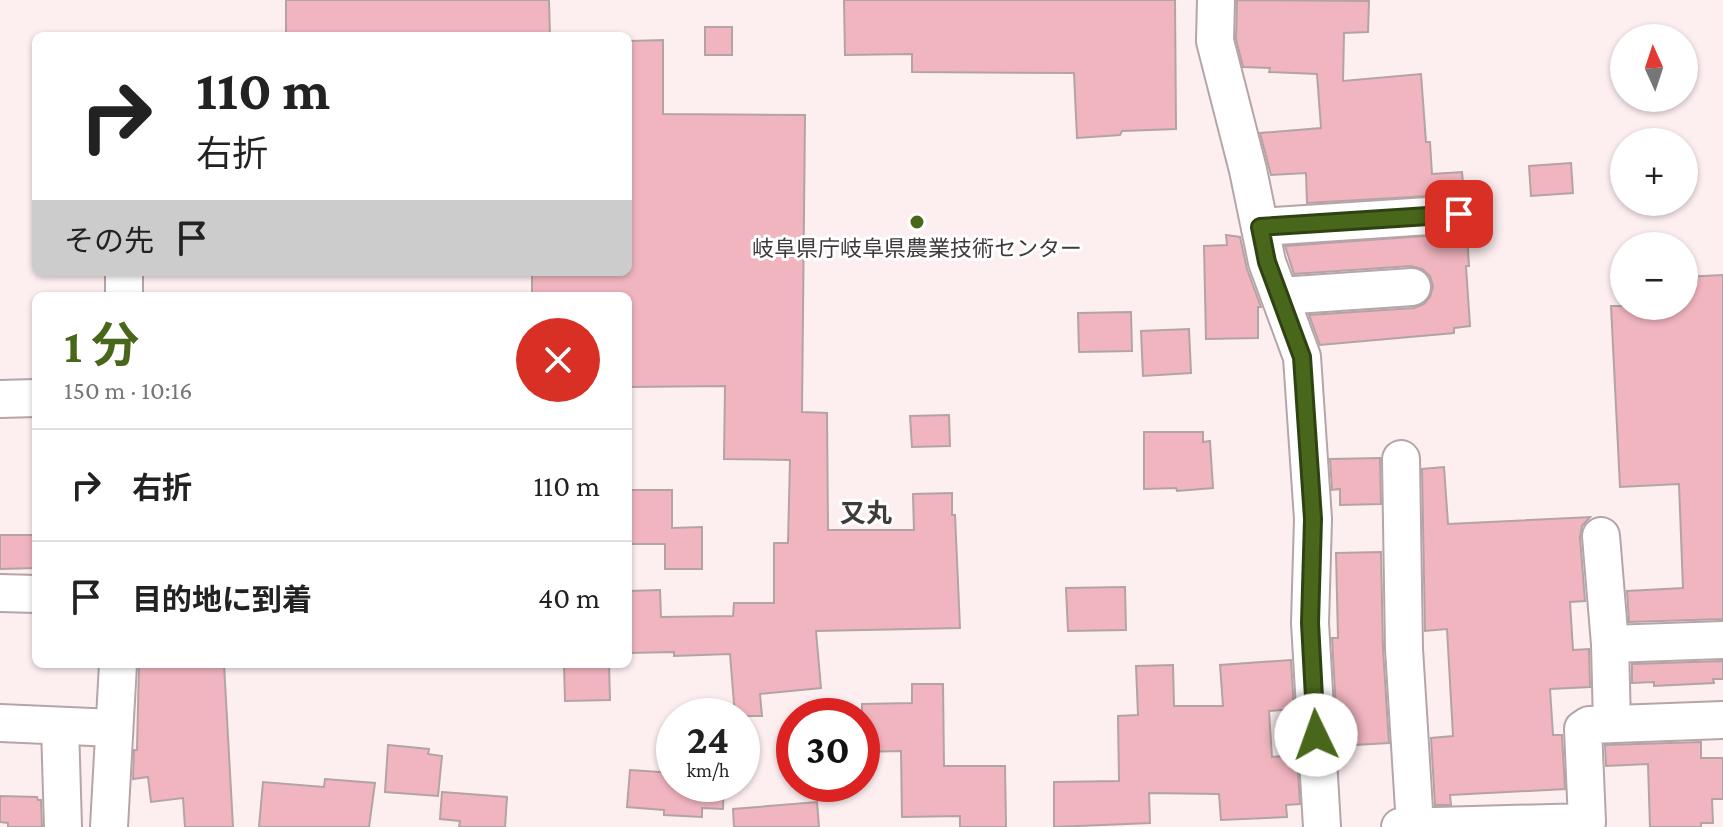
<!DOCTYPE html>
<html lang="ja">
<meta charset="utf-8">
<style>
body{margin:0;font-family:"Crimson Pro","Noto Sans JP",serif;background:#f6f6f6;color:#222;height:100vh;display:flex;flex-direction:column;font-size:30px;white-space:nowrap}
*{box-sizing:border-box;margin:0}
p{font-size:26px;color:#767676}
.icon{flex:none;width:44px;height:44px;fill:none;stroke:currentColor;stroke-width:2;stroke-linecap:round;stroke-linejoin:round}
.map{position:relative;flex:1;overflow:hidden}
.details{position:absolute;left:32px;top:292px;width:600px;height:376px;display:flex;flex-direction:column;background:#fff;border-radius:12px;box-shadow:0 2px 6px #0004}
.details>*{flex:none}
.hud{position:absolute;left:32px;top:32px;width:600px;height:244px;border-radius:12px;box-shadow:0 2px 6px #0004;background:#fff;color:#222;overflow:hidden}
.needle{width:52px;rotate:357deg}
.tools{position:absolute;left:1610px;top:24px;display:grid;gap:16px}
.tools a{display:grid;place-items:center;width:88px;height:88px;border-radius:50%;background:#fff;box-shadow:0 2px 6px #0004;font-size:40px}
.speed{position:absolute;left:656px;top:698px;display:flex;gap:16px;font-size:40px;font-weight:700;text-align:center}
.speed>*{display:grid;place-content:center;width:104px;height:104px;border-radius:50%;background:#fff;box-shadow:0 2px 6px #0004;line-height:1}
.speed small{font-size:20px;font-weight:400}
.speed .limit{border:12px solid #d22;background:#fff;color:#111}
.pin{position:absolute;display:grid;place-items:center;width:68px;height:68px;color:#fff;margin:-34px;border-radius:16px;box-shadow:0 4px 12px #0006}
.me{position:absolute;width:88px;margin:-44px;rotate:357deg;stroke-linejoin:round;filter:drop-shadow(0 0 6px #0008)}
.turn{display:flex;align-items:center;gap:28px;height:168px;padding:0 32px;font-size:36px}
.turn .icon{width:104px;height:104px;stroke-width:2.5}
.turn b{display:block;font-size:56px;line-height:68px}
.then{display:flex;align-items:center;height:76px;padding:0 32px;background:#0003;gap:16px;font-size:30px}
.round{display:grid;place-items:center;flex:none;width:84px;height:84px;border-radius:42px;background:#f6f6f6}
.headline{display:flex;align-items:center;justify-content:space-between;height:136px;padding:0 32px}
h1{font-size:48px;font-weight:700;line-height:60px;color:#49671b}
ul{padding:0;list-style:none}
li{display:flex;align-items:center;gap:24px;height:112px;padding:0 32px;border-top:2px solid #e0e0e0}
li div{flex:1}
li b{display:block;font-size:30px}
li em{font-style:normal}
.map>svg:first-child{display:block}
.building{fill:#f1b5bf;stroke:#b4a3a5;stroke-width:2}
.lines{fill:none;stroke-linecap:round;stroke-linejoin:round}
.minor-casing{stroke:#b6a5a8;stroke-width:40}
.minor{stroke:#fff;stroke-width:36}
.route-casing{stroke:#2f4312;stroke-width:20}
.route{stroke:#49671b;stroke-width:14}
.poi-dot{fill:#49671b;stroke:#fff;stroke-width:3}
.labels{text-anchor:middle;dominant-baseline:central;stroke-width:6;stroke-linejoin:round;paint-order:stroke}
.poi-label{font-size:22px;fill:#413a3b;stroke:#fff}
.quarter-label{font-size:26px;font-weight:bold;fill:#413a3b;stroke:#fff}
</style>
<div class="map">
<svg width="1723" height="827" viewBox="0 0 1723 827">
<rect width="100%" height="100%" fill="#fdeef0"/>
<g class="building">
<polygon points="286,0 549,0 550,36 286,36"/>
<polygon points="844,0 1175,0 1176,129 1122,131 1120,135 1077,138 1074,73 912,72 912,54 845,55"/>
<polygon points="1237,0 1369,1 1368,32 1344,33 1343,81 1421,74 1426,142 1430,142 1432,174 1462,172 1464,194 1307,203 1306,173 1271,175 1260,133 1321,128 1317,74 1269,72 1270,68 1243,67 1236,39"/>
<rect x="705" y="27" width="27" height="28"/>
<polygon points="663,40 663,114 805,115 802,412 827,413 828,530 914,530 913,494 952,493 952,515 955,515 960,628 816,631 821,688 760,694 762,716 735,716 730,654 674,656 674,652 628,653 628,591 660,590 661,617 733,616 734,603 774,603 774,543 788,543 790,460 724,459 725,386 628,387 628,296 532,296 532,272 628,272 630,41"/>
<polygon points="1571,163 1573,193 1531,196 1529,166"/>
<polygon points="1467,233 1469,266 1466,266 1470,326 1454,328 1454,333 1320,345 1309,315 1414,308 1424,304 1430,297 1433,286 1430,276 1422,269 1411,266 1294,274 1285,246"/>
<polygon points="1226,235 1240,237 1247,269 1261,307 1258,307 1258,338 1206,339 1204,246 1227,245"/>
<polygon points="1723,275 1723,619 1629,622 1627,591 1683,588 1679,484 1620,487 1611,306 1684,306 1684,277"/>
<polygon points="1131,312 1132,351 1079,352 1078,313"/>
<polygon points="1189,329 1191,373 1143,376 1141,331"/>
<polygon points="949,415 950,446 912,447 910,416"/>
<polygon points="1144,432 1203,432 1203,442 1210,441 1213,488 1177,491 1176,488 1144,489"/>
<polygon points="1380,458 1381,504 1340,505 1340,489 1332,490 1330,459"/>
<polygon points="1444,467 1448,524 1590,517 1582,526 1580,537 1585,601 1570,602 1573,650 1589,649 1590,687 1550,689 1553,735 1562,735 1565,789 1450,795 1451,805 1435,805 1431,738 1453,736 1447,629 1425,631 1422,469"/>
<polygon points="628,490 672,490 672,528 702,527 702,569 665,569 665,544 628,544"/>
<polygon points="0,535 36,535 36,568 0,569"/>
<polygon points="1381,552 1383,649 1389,743 1338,746 1332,638 1338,638 1336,553"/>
<polygon points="1125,587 1126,630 1068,631 1066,588"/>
<polygon points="1291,660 1294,709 1269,711 1272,757 1297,755 1300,804 1286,805 1287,817 1221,820 1219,794 1149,793 1150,823 1054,827 1054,782 1119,781 1118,716 1138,715 1136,666 1173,665 1174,706 1223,706 1220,665"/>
<polygon points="1723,661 1723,679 1713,679 1714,683 1654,686 1654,682 1632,683 1632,664"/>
<polygon points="139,664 224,664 233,827 185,827 183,798 151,802 148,777 133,779 134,750 137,750"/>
<polygon points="564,664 609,664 610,700 565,701"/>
<polygon points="912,684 943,684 944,766 1005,766 1006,827 960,827 960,816 902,817 901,751 862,752 862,704 912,703"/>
<polygon points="1701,742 1701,758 1723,758 1723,799 1712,799 1713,823 1701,823 1701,827 1650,827 1648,764 1606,766 1605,745"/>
<polygon points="388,745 429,749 428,754 442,756 438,796 385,792"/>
<polygon points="630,770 674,773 674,784 724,784 723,809 702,808 702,817 664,815 664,810 627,807"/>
<polygon points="325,779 375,783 369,827 259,827 263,782 324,787"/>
<polygon points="442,792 507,797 505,827 459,827 460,821 440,819"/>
<polygon points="0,796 37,797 38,800 41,800 42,827 8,827 8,823 0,822"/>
<polygon points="817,802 819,827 734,827 733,809"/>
</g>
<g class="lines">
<g class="minor-casing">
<g id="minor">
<polyline points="1216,0 1215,41 1248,170 1267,262 1302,357 1313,519 1310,623 1322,827"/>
<polyline points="1260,227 1459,214"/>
<polyline points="124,272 124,296"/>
<polyline points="1280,296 1412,287"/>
<polyline points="0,399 36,398"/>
<polyline points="1401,459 1404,649 1415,825"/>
<polyline points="1601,536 1610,644 1612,724"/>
<polyline points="0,593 36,594"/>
<polyline points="1610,644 1723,640"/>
<polyline points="0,723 114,728"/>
<polyline points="60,726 63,827"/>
<polyline points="109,827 118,664"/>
<polyline points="1400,827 1587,822 1583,729 1589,725 1723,720"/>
</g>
</g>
<use href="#minor" class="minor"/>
</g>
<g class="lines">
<g class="route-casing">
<polyline id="route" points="1316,735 1310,623 1313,519 1302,357 1267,262 1260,227 1459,214"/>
</g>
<use href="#route" class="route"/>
</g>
<circle class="poi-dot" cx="917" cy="222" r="8"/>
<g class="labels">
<g class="poi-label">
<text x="917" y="248">岐阜県庁岐阜県農業技術センター</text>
</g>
<g class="quarter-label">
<text x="866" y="513">又丸</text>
</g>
</g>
</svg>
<div class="tools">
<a><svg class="needle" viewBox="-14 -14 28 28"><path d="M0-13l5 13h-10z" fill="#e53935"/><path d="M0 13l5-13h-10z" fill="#767676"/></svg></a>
<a>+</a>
<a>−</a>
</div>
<div class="speed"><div>24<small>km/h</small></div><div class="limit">30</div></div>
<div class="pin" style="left:1459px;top:214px;background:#d93025"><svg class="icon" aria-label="arrive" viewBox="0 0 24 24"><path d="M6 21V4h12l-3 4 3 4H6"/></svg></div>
<svg class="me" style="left:1316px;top:735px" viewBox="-20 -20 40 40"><circle r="19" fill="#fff"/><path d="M0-13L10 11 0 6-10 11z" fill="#49671b"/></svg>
<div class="hud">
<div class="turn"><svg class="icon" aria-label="right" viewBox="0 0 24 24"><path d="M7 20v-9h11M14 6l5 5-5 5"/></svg><div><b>110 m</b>右折</div></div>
<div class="then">その先<svg class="icon" aria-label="arrive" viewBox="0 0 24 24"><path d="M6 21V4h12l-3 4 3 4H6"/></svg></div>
</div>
<section class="details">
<div class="headline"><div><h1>1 分</h1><p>150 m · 10:16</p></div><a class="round" style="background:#d93025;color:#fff"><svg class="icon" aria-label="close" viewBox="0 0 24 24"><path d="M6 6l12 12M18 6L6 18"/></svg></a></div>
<ul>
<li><svg class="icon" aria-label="right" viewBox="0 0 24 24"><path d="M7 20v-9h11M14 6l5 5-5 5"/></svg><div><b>右折</b></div><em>110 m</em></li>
<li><svg class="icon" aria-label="arrive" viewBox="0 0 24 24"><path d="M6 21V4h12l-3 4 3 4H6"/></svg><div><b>目的地に到着</b></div><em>40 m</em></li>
</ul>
</section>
</div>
